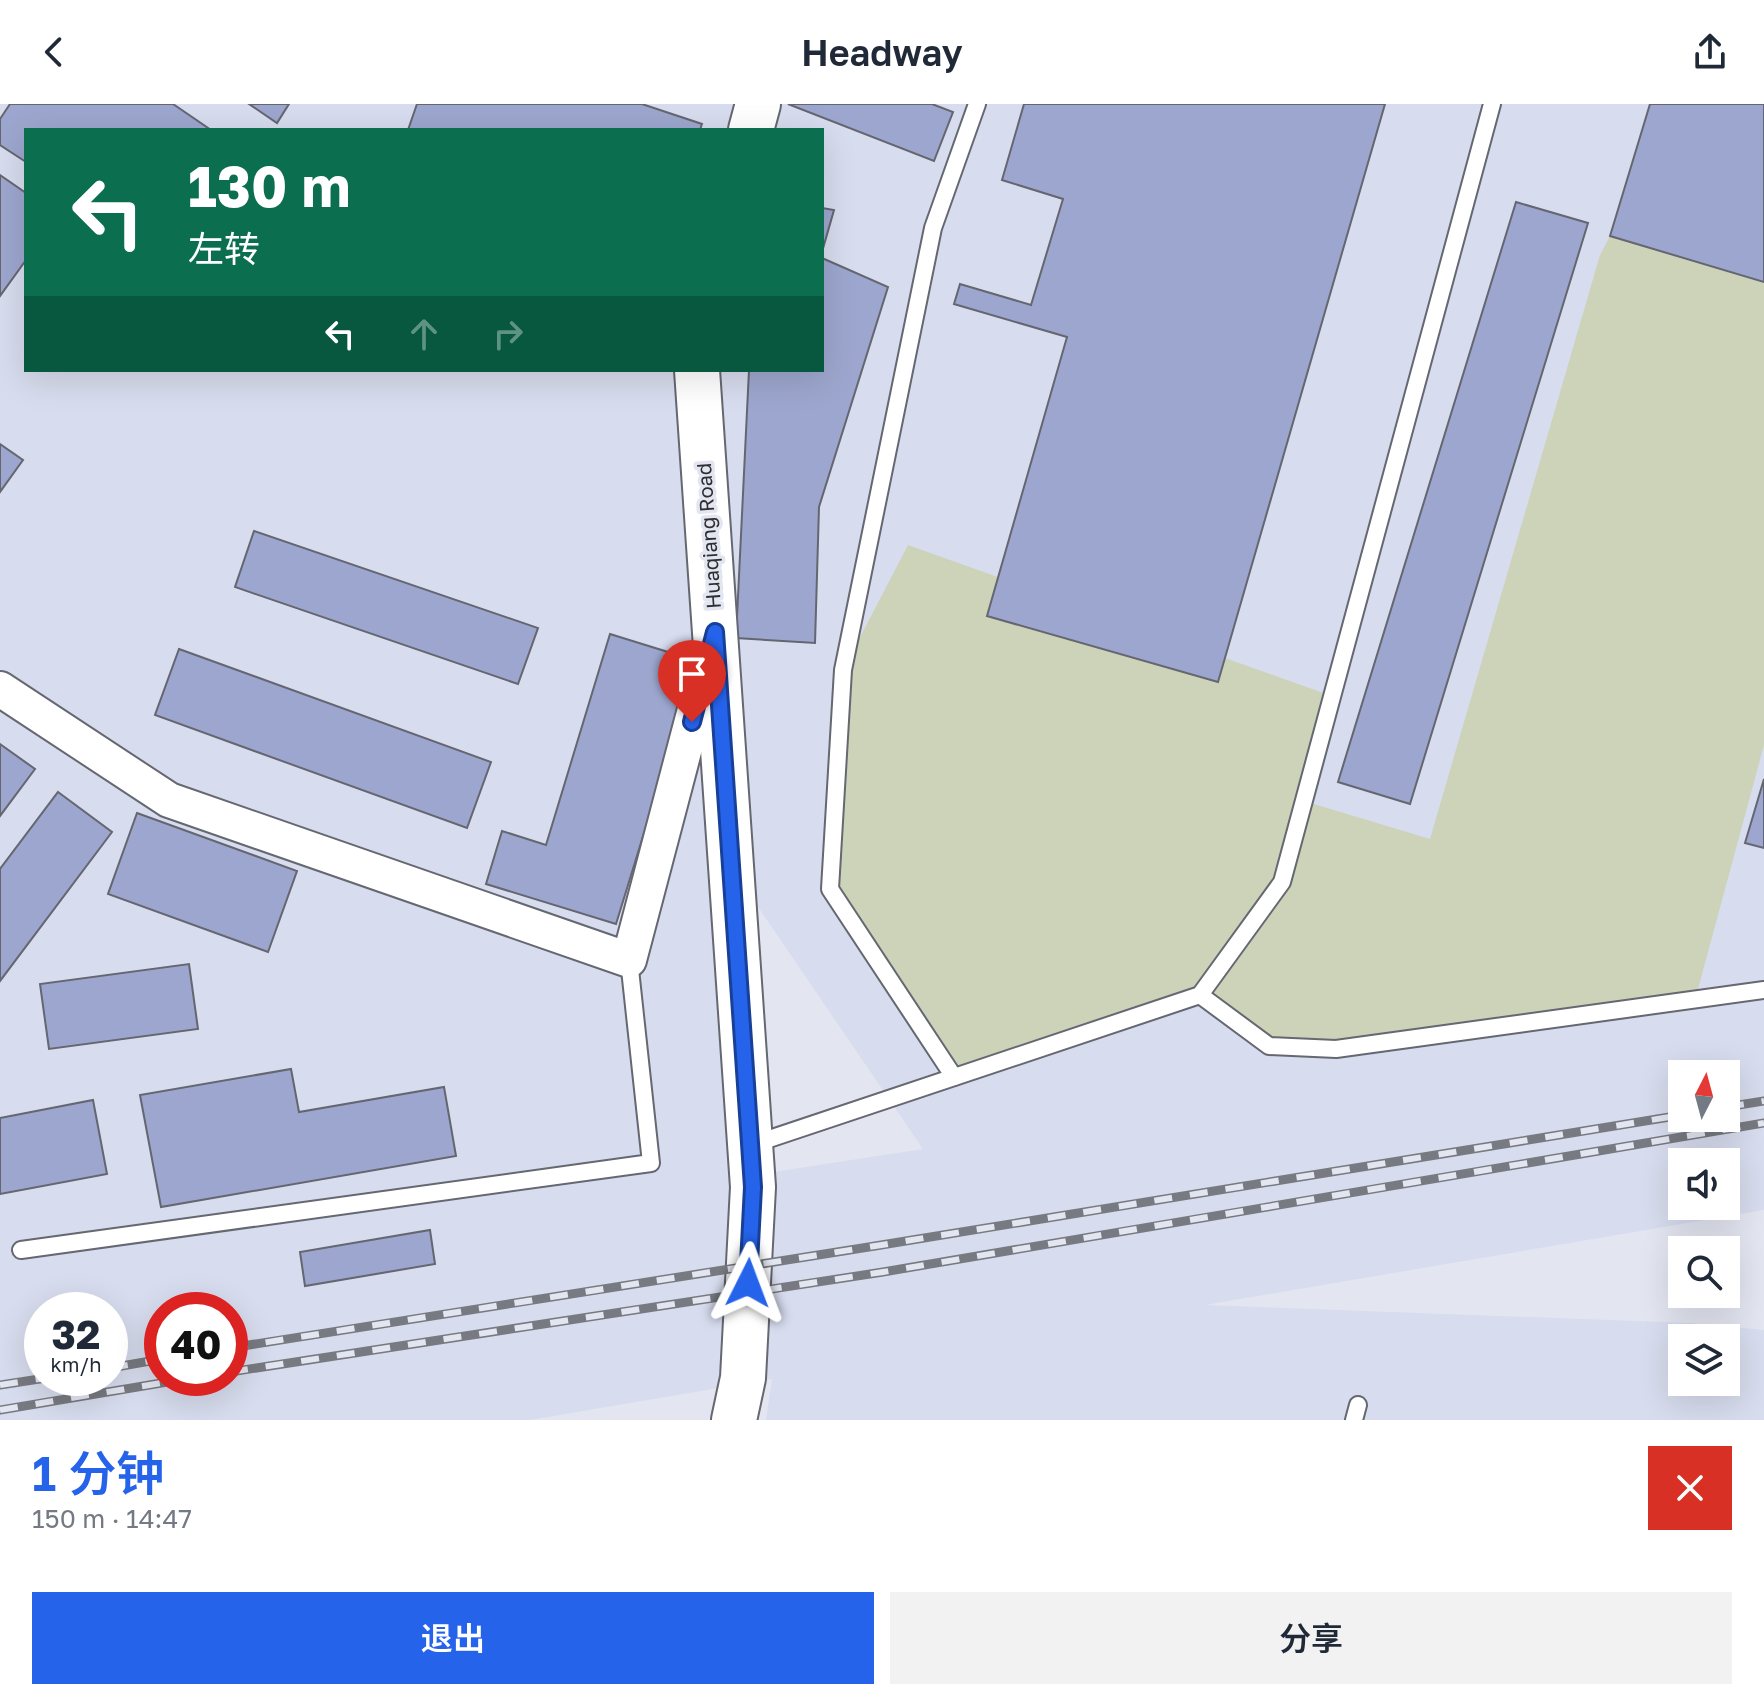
<!DOCTYPE html>
<html lang="zh">
<meta charset="utf-8">
<style>
body{margin:0;font-family:"Golos Text","Noto Sans SC",sans-serif;background:#f2f2f3;color:#1f2937;height:100vh;display:flex;flex-direction:column;font-size:30px;white-space:nowrap}
*{box-sizing:border-box;margin:0}
p{font-size:26px;color:#747a83}
.icon{flex:none;width:44px;height:44px;fill:none;stroke:currentColor;stroke-width:2;stroke-linecap:round;stroke-linejoin:round}
.map{position:relative;height:1316px;overflow:hidden}
.sheet{display:flex;flex-direction:column;background:#fff;flex:1}
.sheet>*{flex:none}
.guide{position:absolute;left:24px;top:24px;width:800px;height:244px;border-radius:0px;box-shadow:0 8px 32px #0002;background:#0b6e4f;color:#fff;overflow:hidden}
.needle{width:52px;rotate:6deg}
.tools{position:absolute;left:1668px;top:956px;display:grid;gap:16px}
.tools a{display:grid;place-items:center;width:72px;height:72px;border-radius:0px;background:#fff;box-shadow:0 8px 32px #0002;font-size:40px}
.speed{position:absolute;left:24px;top:1188px;display:flex;gap:16px;font-size:40px;font-weight:700;text-align:center}
.speed>*{display:grid;place-content:center;width:104px;height:104px;border-radius:50%;background:#fff;box-shadow:0 8px 32px #0002;line-height:1}
.speed small{font-size:20px;font-weight:400}
.speed .limit{border:12px solid #d22;background:#fff;color:#111}
.pin{position:absolute;display:grid;place-items:center;width:68px;height:68px;color:#fff;margin:-82px -34px;border-radius:50% 50% 50% 0;rotate:-45deg;box-shadow:0 0 8px #0007}
.pin .icon{rotate:45deg}
.me{position:absolute;width:88px;margin:-44px;rotate:3deg;stroke-linejoin:round;filter:drop-shadow(0 0 6px #0008)}
.turn{display:flex;align-items:center;gap:28px;height:168px;padding:0 32px;font-size:36px}
.turn .icon{width:104px;height:104px;stroke-width:2.5}
.turn b{display:block;font-size:56px;line-height:68px}
.lanes{display:flex;align-items:center;height:76px;padding:0 32px;background:#0003;justify-content:center;gap:40px;direction:ltr}
.lanes .off{opacity:.35}
.round{display:grid;place-items:center;flex:none;width:84px;height:84px;border-radius:0px;background:#f2f2f3}
.headline{display:flex;align-items:center;justify-content:space-between;height:136px;padding:0 32px}
h1{font-size:48px;font-weight:600;line-height:60px;color:#2563eb}
.primary-button{display:flex;gap:16px;margin-top:auto;padding:16px 32px}
.primary-button a{flex:1;height:92px;border-radius:0px;background:#2563eb;color:#fff;font-size:32px;font-weight:600;line-height:92px;text-align:center}
.primary-button a+a{background:#f2f2f3;color:#1f2937}
header{display:flex;justify-content:space-between;align-items:center;height:104px;padding:0 32px;background:#fff;font-size:36px;font-weight:600}
.map>svg:first-child{display:block}
.built{fill:#d7dcee;fill-rule:evenodd}
.green{fill:#ccd3b9}
.building{fill:#9da6ce;stroke:#646670;stroke-width:2}
.lines{fill:none;stroke-linecap:round;stroke-linejoin:round}
.lane-casing{stroke:#656771;stroke-width:20}
.street-casing{stroke:#656771;stroke-width:38}
.secondary-casing{stroke:#656771;stroke-width:48}
.lane{stroke:#fff;stroke-width:16}
.street{stroke:#fff;stroke-width:34}
.secondary{stroke:#fff;stroke-width:44}
.rail-casing{stroke:#787a81;stroke-width:9}
.rail{stroke:#e3e6f1;stroke-width:6;stroke-dasharray:18;stroke-linecap:butt}
.route-casing{stroke:#184099;stroke-width:20}
.route{stroke:#2563eb;stroke-width:14}
.labels{text-anchor:middle;dominant-baseline:central;stroke-width:7;stroke-linejoin:round;paint-order:stroke}
.street-label{font-size:20px;fill:#2d2e32;stroke:#e3e6f1}
</style>
<header><svg class="icon" aria-label="back" viewBox="0 0 24 24"><path d="M15 5l-7 7 7 7"/></svg>Headway<svg class="icon" aria-label="share" viewBox="0 0 24 24"><path d="M12 15V3M7 8l5-5 5 5M5 13v7h14v-7"/></svg></header>
<div class="map">
<svg width="1764" height="1316" viewBox="0 0 1764 1316">
<rect width="100%" height="100%" fill="#e3e6f1"/>
<path class="built" d="M0,0H1764V1106L1205,1201L1690,1219L1764,1226V1316H766L772,1275L530,1316H0ZM26,26H822V266H26ZM717,541L758,803L923,1045L734,1074ZM1682,970H1726V1014H1682ZM1682,1058H1726V1102H1682ZM42,1206H110V1274H42ZM162,1206H230V1274H162ZM1682,1234H1726V1278H1682Z"/>
<polygon class="green" points="1610,132 1764,178 1764,641 1695,896 1336,945 1269,942 1200,891 954,973 830,785 843,566 908,441 1332,592 1304,697 1430,735 1600,151"/>
<g class="building">
<polygon points="10,0 173,0 211,26 26,26 26,58 0,41 0,15"/>
<polygon points="249,0 289,0 277,19"/>
<polygon points="417,0 642,0 702,20 700,26 408,26"/>
<polygon points="788,0 932,0 953,8 934,57"/>
<polygon points="1024,0 1385,0 1218,578 987,512 1067,233 954,200 960,180 1031,201 1063,95 1002,76"/>
<polygon points="1650,0 1764,0 1764,178 1610,132"/>
<polygon points="0,71 26,89 26,156 0,192"/>
<polygon points="1516,98 1588,119 1410,700 1338,678"/>
<polygon points="822,104 834,106 822,148"/>
<polygon points="822,154 888,183 819,403 815,539 736,534 749,266 822,266"/>
<polygon points="0,340 23,356 0,388"/>
<polygon points="254,427 538,524 518,580 235,483"/>
<polygon points="610,530 697,557 616,820 486,780 502,727 546,741"/>
<polygon points="179,545 491,658 467,724 155,611"/>
<polygon points="0,640 35,665 0,712"/>
<polygon points="1764,675 1764,744 1745,739"/>
<polygon points="58,688 112,728 0,877 0,765"/>
<polygon points="137,709 297,767 268,848 108,790"/>
<polygon points="189,860 198,925 49,945 40,880"/>
<polygon points="291,965 299,1008 444,983 456,1052 161,1103 140,991"/>
<polygon points="93,996 107,1070 0,1090 0,1014"/>
<polygon points="430,1126 435,1160 305,1182 300,1148"/>
</g>
<g class="lines">
<g class="lane-casing">
<g id="lane">
<polyline points="1200,891 1269,942 1336,945 1764,886"/>
<polyline points="954,973 830,785 843,566 933,124 977,0"/>
<polyline points="751,1041 1200,891 1282,778 1492,0"/>
<polyline points="21,1146 651,1059 629,856"/>
<polyline points="1354,1316 1358,1301"/>
</g>
</g>
<g class="street-casing">
<polyline id="street" points="0,585 169,696 629,856 709,552"/>
</g>
<g class="secondary-casing">
<g id="secondary">
<polyline points="751,26 758,0"/>
<polyline points="697,266 753,1083 743,1274 734,1316"/>
</g>
</g>
<use href="#lane" class="lane"/>
<use href="#street" class="street"/>
<use href="#secondary" class="secondary"/>
<g class="rail-casing">
<g id="rail">
<polyline points="1726,1003 1764,997"/>
<polyline points="230,1244 875,1142 1682,1011"/>
<polyline points="110,1264 162,1255"/>
<polyline points="230,1268 883,1168 1764,1019"/>
<polyline points="0,1281 46,1274"/>
<polyline points="0,1306 191,1274"/>
</g>
</g>
<use href="#rail" class="rail"/>
</g>
<g class="lines">
<g class="route-casing">
<polyline id="route" points="692,618 715,528 753,1083 748,1179"/>
</g>
<use href="#route" class="route"/>
</g>
<g class="labels">
<g class="street-label">
<text transform="translate(708 432) rotate(-94)">Huaqiang Road</text>
</g>
</g>
</svg>
<div class="tools">
<a><svg class="needle" viewBox="-14 -14 28 28"><path d="M0-13l5 13h-10z" fill="#e53935"/><path d="M0 13l5-13h-10z" fill="#747a83"/></svg></a>
<a><svg class="icon" aria-label="sound" viewBox="0 0 24 24"><path d="M4 9h4l5-4v14l-5-4H4zM17 9q2 3 0 6"/></svg></a>
<a><svg class="icon" aria-label="search" viewBox="0 0 24 24"><circle cx="10" cy="10" r="6"/><path d="M15 15l6 6"/></svg></a>
<a><svg class="icon" aria-label="layers" viewBox="0 0 24 24"><path d="M12 4l9 5-9 5-9-5zM3 14l9 5 9-5"/></svg></a>
</div>
<div class="speed"><div>32<small>km/h</small></div><div class="limit">40</div></div>
<div class="pin" style="left:692px;top:618px;background:#d93025"><svg class="icon" aria-label="arrive" viewBox="0 0 24 24"><path d="M6 21V4h12l-3 4 3 4H6"/></svg></div>
<svg class="me" style="left:748px;top:1179px" viewBox="-20 -20 40 40"><path d="M0-17L14 15 0 8-14 15z" fill="#2563eb" stroke="#fff" stroke-width="4"/></svg>
<div class="guide">
<div class="turn"><svg class="icon" aria-label="left" viewBox="0 0 24 24"><path d="M17 20v-9H6M10 6l-5 5 5 5"/></svg><div><b>130 m</b>左转</div></div>
<div class="lanes"><svg class="icon" aria-label="left" viewBox="0 0 24 24"><path d="M17 20v-9H6M10 6l-5 5 5 5"/></svg><svg class="icon off" aria-label="ahead" viewBox="0 0 24 24"><path d="M12 20V5M6 11l6-6 6 6"/></svg><svg class="icon off" aria-label="right" viewBox="0 0 24 24"><path d="M7 20v-9h11M14 6l5 5-5 5"/></svg></div>
</div>
</div>
<section class="sheet">
<div class="headline"><div><h1>1 分钟</h1><p>150 m · 14:47</p></div><a class="round" style="background:#d93025;color:#fff"><svg class="icon" aria-label="close" viewBox="0 0 24 24"><path d="M6 6l12 12M18 6L6 18"/></svg></a></div>
<div class="primary-button"><a>退出</a><a>分享</a></div>
</section>
